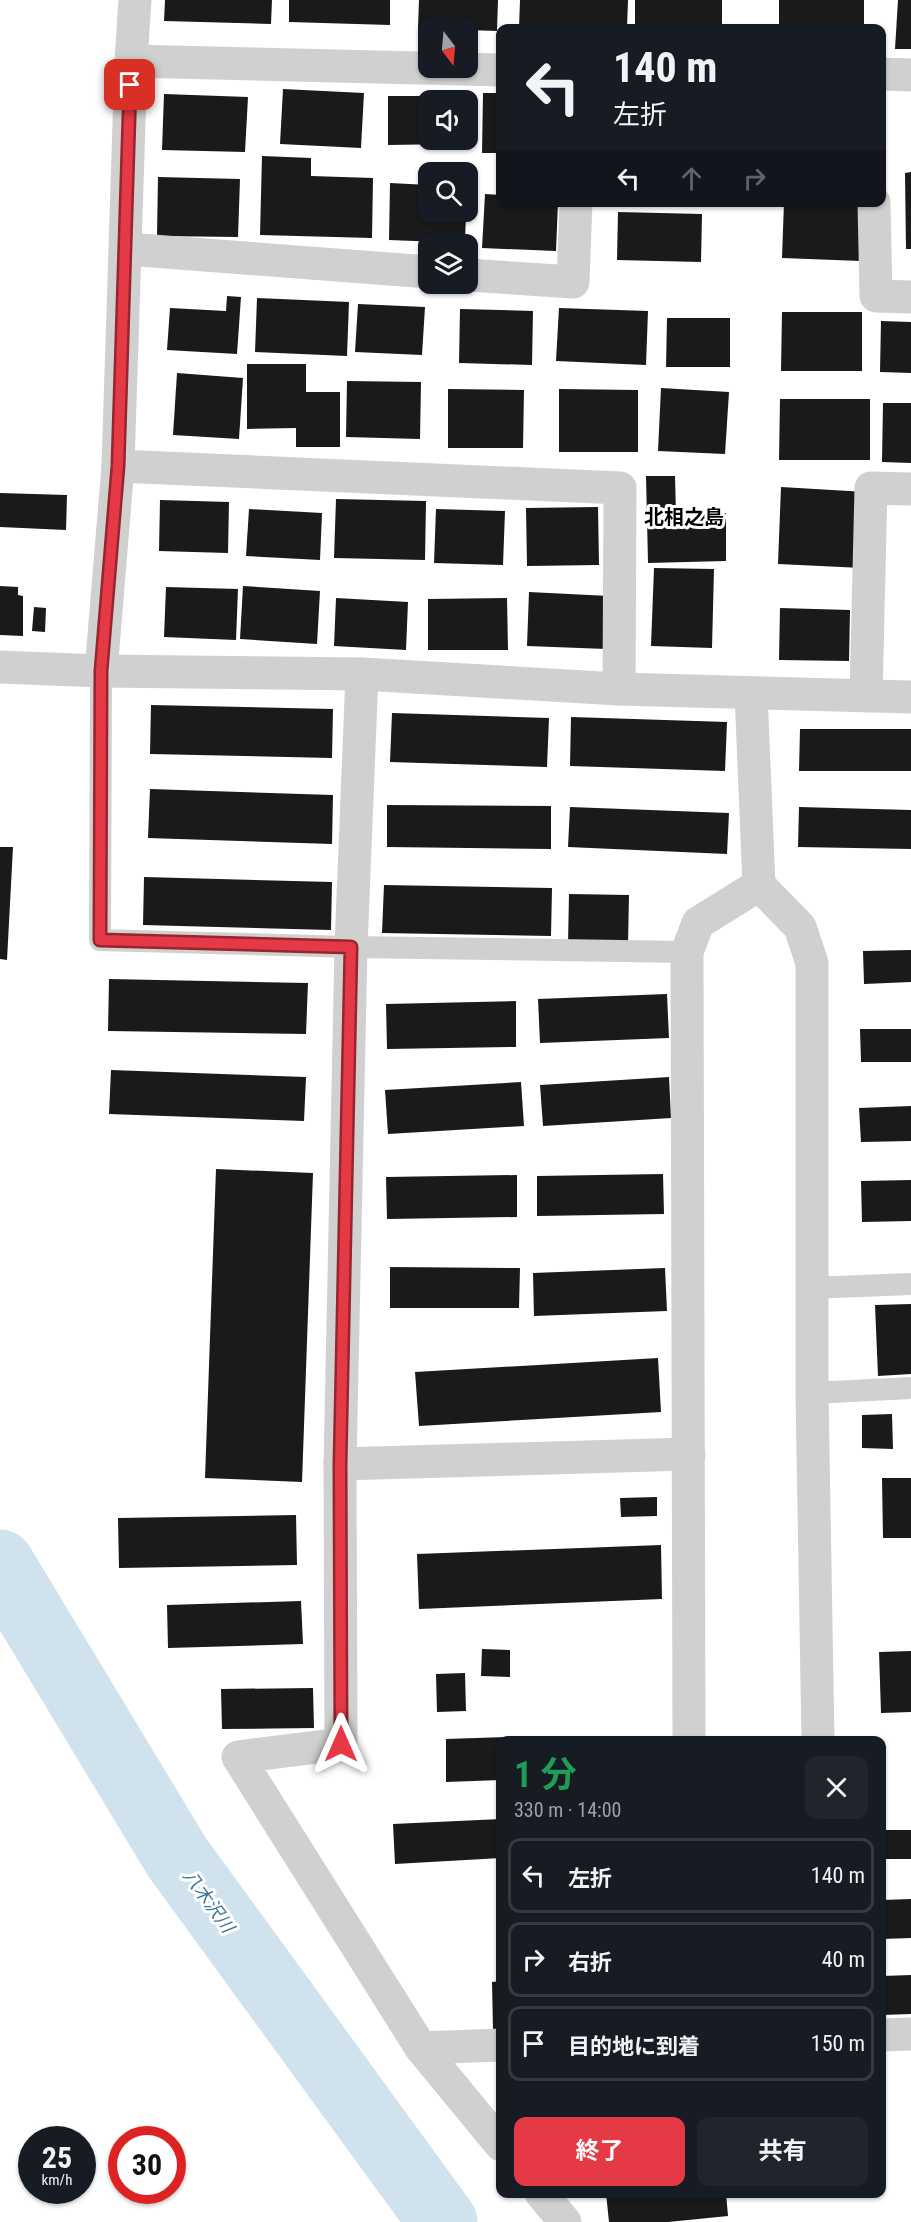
<!DOCTYPE html>
<html lang="ja">
<meta charset="utf-8">
<style>
body{margin:0;font-family:"Roboto Condensed","Noto Sans JP",sans-serif;background:#20242c;color:#f1f3f6;height:100vh;display:flex;flex-direction:column;font-size:22px;white-space:nowrap}
*{box-sizing:border-box;margin:0}
p{font-size:20px;color:#9ea1a6}
.icon{flex:none;width:33px;height:33px;fill:none;stroke:currentColor;stroke-width:2;stroke-linecap:round;stroke-linejoin:round}
.map{position:relative;flex:1;overflow:hidden}
.sheet{position:absolute;left:496px;top:1736px;width:390px;height:462px;display:flex;flex-direction:column;background:#171b24;border-radius:12px;box-shadow:0 2px 4px #0004}
.sheet>*{flex:none}
.banner{position:absolute;left:496px;top:24px;width:390px;height:183px;border-radius:12px;box-shadow:0 2px 4px #0004;background:#171b24;color:#f1f3f6;overflow:hidden}
.needle{width:39px;rotate:164deg}
.fabs{position:absolute;left:418px;top:18px;display:grid;gap:12px}
.fabs a{display:grid;place-items:center;width:60px;height:60px;border-radius:12px;background:#171b24;box-shadow:0 2px 4px #0004;font-size:30px}
.speed{position:absolute;left:18px;top:2126px;display:flex;gap:12px;font-size:30px;font-weight:700;text-align:center}
.speed>*{display:grid;place-content:center;width:78px;height:78px;border-radius:50%;background:#171b24;box-shadow:0 2px 4px #0004;line-height:1}
.speed small{font-size:15px;font-weight:400}
.speed .limit{border:9px solid #d22;background:#fff;color:#111}
.pin{position:absolute;display:grid;place-items:center;width:51px;height:51px;color:#fff;margin:-26px;border-radius:12px;box-shadow:0 3px 9px #0006}
.me{position:absolute;width:66px;margin:-33px;rotate:0deg;stroke-linejoin:round;filter:drop-shadow(0 0 4px #0008)}
.turn{display:flex;align-items:center;gap:21px;height:126px;padding:0 18px;font-size:27px}
.turn .icon{width:78px;height:78px;stroke-width:2.5}
.turn b{display:block;font-size:42px;line-height:51px}
.lanes{display:flex;align-items:center;height:57px;padding:0 18px;background:#0003;justify-content:center;gap:30px;direction:ltr}
.lanes .off{opacity:.35}
.round{display:grid;place-items:center;flex:none;width:63px;height:63px;border-radius:12px;background:#20242c}
.headline{display:flex;align-items:center;justify-content:space-between;height:102px;padding:0 18px}
h1{font-size:36px;font-weight:700;line-height:45px;color:#1e9e55}
.button{display:flex;gap:12px;margin-top:auto;padding:12px 18px}
.button a{flex:1;height:69px;border-radius:12px;background:#e63946;color:#fff;font-size:24px;font-weight:700;line-height:69px;text-align:center}
.button a+a{background:#20242c;color:#f1f3f6}
ul{padding:0;list-style:none}
li{display:flex;align-items:center;gap:18px;height:75px;margin:0 12px 9px;padding:0 6px;border:3px solid #363941;border-radius:12px}
li div{flex:1}
li b{display:block;font-size:22px}
li em{font-style:normal}
.map>svg:first-child{display:block}
.lines{fill:none;stroke-linecap:round;stroke-linejoin:round}
.river{stroke:#cfe2ee;stroke-width:69}
.building{fill:#1a1a1a}
.service{stroke:#d0d0d0;stroke-width:22}
.minor{stroke:#d0d0d0;stroke-width:33}
.tertiary{stroke:#d0d0d0;stroke-width:33}
.route-casing{stroke:#96252e;stroke-width:15}
.route{stroke:#e63946;stroke-width:10}
.labels{text-anchor:middle;dominant-baseline:central;stroke-width:6;stroke-linejoin:round;paint-order:stroke}
.water-label{font-size:18px;font-style:italic;fill:#3f7597;stroke:#fff}
.quarter-label{font-size:20px;font-weight:bold;fill:#000;stroke:#fff}
</style>
<div class="map">
<svg width="911" height="2222" viewBox="0 0 911 2222">
<rect width="100%" height="100%" fill="#fff"/>
<g class="lines">
<polyline class="river" points="0,1564 177,1857 443,2222"/>
</g>
<g class="building">
<polygon points="165,0 272,0 271,24 164,21"/>
<polygon points="289,0 390,0 390,25 289,22"/>
<polygon points="419,0 498,0 497,31 468,30 468,28 418,28"/>
<polygon points="520,0 628,0 627,28 519,28"/>
<rect x="635" y="0" width="87" height="28"/>
<rect x="779" y="0" width="85" height="28"/>
<polygon points="898,0 911,0 911,49 895,49"/>
<polygon points="283,89 364,93 361,148 280,144"/>
<polygon points="483,93 501,93 501,153 482,153"/>
<polygon points="164,94 248,97 245,152 162,150"/>
<polygon points="388,96 451,96 451,100 429,100 429,140 451,140 451,144 388,145"/>
<polygon points="262,156 311,158 311,176 373,178 372,238 260,235"/>
<polygon points="911,172 911,249 906,249 905,173"/>
<polygon points="158,177 240,179 238,237 157,236"/>
<polygon points="390,183 429,185 429,212 466,212 465,243 389,240"/>
<polygon points="485,194 501,195 501,202 558,202 556,251 482,248"/>
<polygon points="784,202 863,205 861,261 782,258"/>
<polygon points="618,212 702,214 701,262 617,260"/>
<polygon points="227,296 241,297 237,354 167,350 170,308 226,311"/>
<polygon points="257,298 349,302 347,356 255,352"/>
<polygon points="358,304 425,307 422,355 355,352"/>
<polygon points="559,308 648,311 646,365 556,361"/>
<polygon points="460,309 533,311 532,365 459,363"/>
<polygon points="782,312 862,312 862,371 781,371"/>
<polygon points="667,318 730,318 730,367 666,367"/>
<polygon points="881,321 911,322 911,373 880,372"/>
<polygon points="247,364 306,364 306,392 340,392 340,447 296,447 296,428 247,429"/>
<polygon points="177,373 243,378 239,439 173,435"/>
<polygon points="347,381 421,382 420,439 346,437"/>
<polygon points="661,388 729,392 725,454 658,451"/>
<polygon points="448,389 524,390 523,448 448,448"/>
<polygon points="559,389 638,390 638,452 559,452"/>
<polygon points="780,399 870,399 870,460 779,460"/>
<polygon points="883,403 911,403 911,463 882,462"/>
<polygon points="646,476 675,476 676,514 726,513 726,561 648,563"/>
<polygon points="781,487 866,492 862,568 778,564"/>
<polygon points="0,493 67,495 66,530 0,527"/>
<polygon points="336,499 426,501 425,560 334,558"/>
<polygon points="160,500 229,502 228,553 159,551"/>
<polygon points="598,507 599,565 527,566 526,508"/>
<polygon points="249,509 322,513 320,560 246,556"/>
<polygon points="436,509 505,511 503,565 434,563"/>
<polygon points="654,568 714,569 712,648 651,646"/>
<polygon points="0,586 18,587 18,595 23,596 23,636 0,635"/>
<polygon points="243,586 320,591 317,644 240,639"/>
<polygon points="166,587 238,589 236,640 164,637"/>
<polygon points="529,592 609,596 606,649 527,646"/>
<polygon points="336,598 408,602 406,650 334,646"/>
<polygon points="507,598 508,650 428,650 428,599"/>
<polygon points="34,607 46,608 45,632 32,631"/>
<polygon points="780,608 850,610 849,661 779,660"/>
<polygon points="151,705 333,709 332,758 150,754"/>
<polygon points="392,713 549,718 547,767 390,762"/>
<polygon points="571,717 727,722 725,771 570,766"/>
<polygon points="800,729 911,729 911,771 799,771"/>
<polygon points="150,789 333,795 332,844 148,838"/>
<polygon points="387,805 551,806 551,849 387,847"/>
<polygon points="570,807 729,813 727,854 568,847"/>
<polygon points="799,807 911,810 911,849 798,847"/>
<polygon points="0,847 13,847 7,960 0,959"/>
<polygon points="144,877 332,882 331,930 143,925"/>
<polygon points="384,885 552,888 551,936 382,933"/>
<polygon points="569,894 629,895 628,944 568,944"/>
<polygon points="911,950 911,982 864,984 863,951"/>
<polygon points="109,979 308,983 306,1034 108,1031"/>
<polygon points="667,994 669,1038 540,1043 538,999"/>
<polygon points="516,1001 516,1047 387,1049 386,1004"/>
<polygon points="860,1029 911,1029 911,1062 861,1062"/>
<polygon points="111,1070 306,1077 304,1121 109,1114"/>
<polygon points="669,1077 671,1118 543,1126 540,1085"/>
<polygon points="521,1082 524,1126 388,1134 385,1090"/>
<polygon points="911,1106 911,1141 861,1142 859,1108"/>
<polygon points="216,1169 313,1173 302,1482 205,1478"/>
<polygon points="663,1174 664,1214 537,1216 537,1176"/>
<polygon points="517,1175 517,1217 387,1219 386,1177"/>
<polygon points="911,1180 911,1221 862,1222 861,1181"/>
<polygon points="390,1267 520,1268 519,1308 390,1308"/>
<polygon points="665,1268 667,1311 534,1316 533,1273"/>
<polygon points="911,1304 911,1374 878,1376 875,1305"/>
<polygon points="658,1358 661,1412 419,1426 415,1372"/>
<polygon points="892,1414 893,1449 862,1448 862,1415"/>
<polygon points="882,1478 911,1478 911,1538 883,1538"/>
<polygon points="657,1497 657,1516 621,1517 620,1498"/>
<polygon points="296,1515 297,1565 119,1568 118,1518"/>
<polygon points="661,1545 662,1599 419,1609 417,1554"/>
<polygon points="301,1601 303,1644 168,1648 167,1605"/>
<polygon points="482,1649 510,1650 510,1677 481,1676"/>
<polygon points="911,1651 911,1712 881,1713 879,1652"/>
<polygon points="465,1673 466,1711 437,1712 436,1674"/>
<polygon points="313,1688 314,1728 222,1729 221,1689"/>
<polygon points="506,1737 506,1740 501,1740 501,1780 446,1782 446,1739"/>
<polygon points="501,1819 501,1858 395,1864 393,1824"/>
<rect x="882" y="1830" width="29" height="29"/>
<polygon points="911,1899 911,1938 882,1939 882,1900"/>
<polygon points="911,1975 911,2014 882,2015 882,1976"/>
<polygon points="501,1981 501,2029 493,2030 492,1982"/>
<polygon points="606,2193 726,2193 728,2216 668,2222 609,2222"/>
</g>
<g class="lines">
<g class="service">
<polyline points="101,671 100,940 351,947 687,952"/>
<polyline points="811,1288 911,1284"/>
<polyline points="812,1393 911,1388"/>
</g>
<g class="minor">
<polyline points="135,0 131,61 118,466 101,671 362,674 619,689 911,697"/>
<polyline points="131,61 501,70"/>
<polyline points="882,74 911,75"/>
<polyline points="874,202 876,296 911,297"/>
<polyline points="126,249 429,272"/>
<polyline points="468,275 573,282 576,202"/>
<polyline points="118,466 620,488 619,689"/>
<polyline points="362,674 351,947 340,1464 341,1744 238,1757 421,2048 501,2045"/>
<polyline points="751,693 759,885 800,927 812,963 812,1393 818,1740"/>
<polyline points="866,696 871,488 911,489"/>
<polyline points="340,1464 689,1454"/>
<polyline points="689,1740 687,952 698,923 759,885"/>
<polyline points="882,2035 911,2034"/>
<polyline points="421,2048 501,2145"/>
<polyline points="541,2193 565,2222"/>
</g>
<polyline class="tertiary" points="0,667 101,671"/>
</g>
<g class="lines">
<g class="route-casing">
<polyline id="route" points="130,85 118,466 101,671 100,940 351,947 340,1464 341,1744"/>
</g>
<use href="#route" class="route"/>
</g>
<g class="labels">
<g class="water-label">
<text transform="translate(209 1901) rotate(54)">八木沢川</text>
</g>
<g class="quarter-label">
<text x="684" y="517">北相之島</text>
</g>
</g>
</svg>
<div class="fabs">
<a><svg class="needle" viewBox="-14 -14 28 28"><path d="M0-13l5 13h-10z" fill="#e53935"/><path d="M0 13l5-13h-10z" fill="#9ea1a6"/></svg></a>
<a><svg class="icon" aria-label="sound" viewBox="0 0 24 24"><path d="M4 9h4l5-4v14l-5-4H4zM17 9q2 3 0 6"/></svg></a>
<a><svg class="icon" aria-label="search" viewBox="0 0 24 24"><circle cx="10" cy="10" r="6"/><path d="M15 15l6 6"/></svg></a>
<a><svg class="icon" aria-label="layers" viewBox="0 0 24 24"><path d="M12 4l9 5-9 5-9-5zM3 14l9 5 9-5"/></svg></a>
</div>
<div class="speed"><div>25<small>km/h</small></div><div class="limit">30</div></div>
<div class="pin" style="left:130px;top:85px;background:#d93025"><svg class="icon" aria-label="arrive" viewBox="0 0 24 24"><path d="M6 21V4h12l-3 4 3 4H6"/></svg></div>
<svg class="me" style="left:341px;top:1744px" viewBox="-20 -20 40 40"><path d="M0-17L14 15 0 8-14 15z" fill="#e63946" stroke="#fff" stroke-width="4"/></svg>
<div class="banner">
<div class="turn"><svg class="icon" aria-label="left" viewBox="0 0 24 24"><path d="M17 20v-9H6M10 6l-5 5 5 5"/></svg><div><b>140 m</b>左折</div></div>
<div class="lanes"><svg class="icon" aria-label="left" viewBox="0 0 24 24"><path d="M17 20v-9H6M10 6l-5 5 5 5"/></svg><svg class="icon off" aria-label="ahead" viewBox="0 0 24 24"><path d="M12 20V5M6 11l6-6 6 6"/></svg><svg class="icon off" aria-label="right" viewBox="0 0 24 24"><path d="M7 20v-9h11M14 6l5 5-5 5"/></svg></div>
</div>
<section class="sheet">
<div class="headline"><div><h1>1 分</h1><p>330 m · 14:00</p></div><a class="round"><svg class="icon" aria-label="close" viewBox="0 0 24 24"><path d="M6 6l12 12M18 6L6 18"/></svg></a></div>
<ul>
<li><svg class="icon" aria-label="left" viewBox="0 0 24 24"><path d="M17 20v-9H6M10 6l-5 5 5 5"/></svg><div><b>左折</b></div><em>140 m</em></li>
<li><svg class="icon" aria-label="right" viewBox="0 0 24 24"><path d="M7 20v-9h11M14 6l5 5-5 5"/></svg><div><b>右折</b></div><em>40 m</em></li>
<li><svg class="icon" aria-label="arrive" viewBox="0 0 24 24"><path d="M6 21V4h12l-3 4 3 4H6"/></svg><div><b>目的地に到着</b></div><em>150 m</em></li>
</ul>
<div class="button"><a>終了</a><a>共有</a></div>
</section>
</div>
